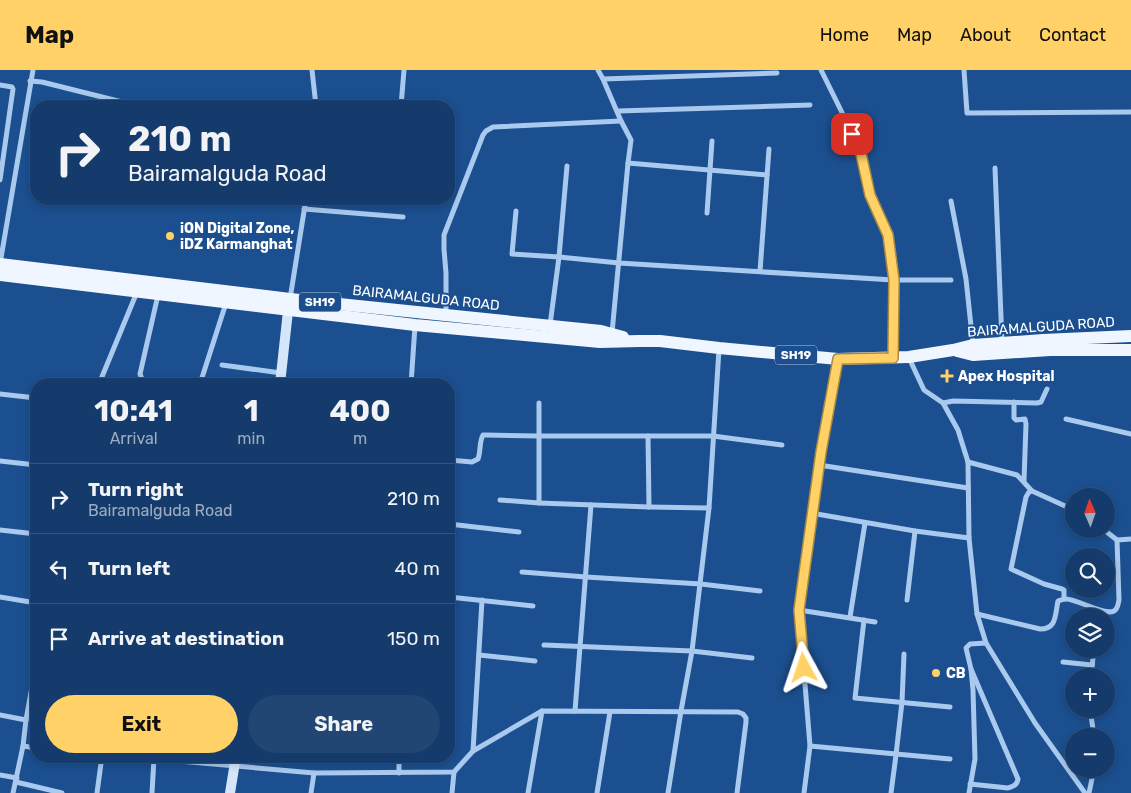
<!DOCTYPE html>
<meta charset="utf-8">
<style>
body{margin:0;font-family:Rubik,sans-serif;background:#214673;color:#f1f3f6;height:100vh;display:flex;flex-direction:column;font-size:19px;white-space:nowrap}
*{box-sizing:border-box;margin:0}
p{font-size:16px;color:#9dadc1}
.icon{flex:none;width:28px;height:28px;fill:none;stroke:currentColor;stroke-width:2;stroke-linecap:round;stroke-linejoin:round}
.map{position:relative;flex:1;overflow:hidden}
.panel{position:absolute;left:30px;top:308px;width:425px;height:385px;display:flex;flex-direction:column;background:#143b6b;border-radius:20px;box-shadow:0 2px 8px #0003,0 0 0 1px #33557e}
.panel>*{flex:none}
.hud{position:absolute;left:30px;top:30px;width:425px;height:105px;border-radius:20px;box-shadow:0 2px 8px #0003,0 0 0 1px #33557e;background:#143b6b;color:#f1f3f6;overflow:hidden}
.needle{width:32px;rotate:358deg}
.controls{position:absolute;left:1065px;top:418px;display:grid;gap:10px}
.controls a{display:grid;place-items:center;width:50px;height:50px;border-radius:50%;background:#143b6b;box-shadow:0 2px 8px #0003,0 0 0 1px #33557e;font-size:25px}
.pin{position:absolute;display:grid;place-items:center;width:42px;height:42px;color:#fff;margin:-21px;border-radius:10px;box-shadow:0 2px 8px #0006}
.me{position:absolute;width:55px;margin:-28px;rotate:355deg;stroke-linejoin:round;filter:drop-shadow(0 0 4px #0008)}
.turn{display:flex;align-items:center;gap:18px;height:105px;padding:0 15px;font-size:22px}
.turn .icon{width:65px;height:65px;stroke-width:2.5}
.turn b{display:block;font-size:35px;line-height:42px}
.eta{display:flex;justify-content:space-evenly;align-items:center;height:85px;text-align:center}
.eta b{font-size:30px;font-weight:700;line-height:35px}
.primary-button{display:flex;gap:10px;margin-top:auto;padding:10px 15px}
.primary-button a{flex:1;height:58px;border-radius:30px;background:#ffd166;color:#111;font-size:20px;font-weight:700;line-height:58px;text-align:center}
.primary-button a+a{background:#214673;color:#f1f3f6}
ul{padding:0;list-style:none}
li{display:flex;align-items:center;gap:15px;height:70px;padding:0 15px;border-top:1px solid #33557e}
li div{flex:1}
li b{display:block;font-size:19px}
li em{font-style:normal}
header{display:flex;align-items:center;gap:30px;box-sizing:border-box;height:70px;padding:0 25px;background:#ffd166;color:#111}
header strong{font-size:24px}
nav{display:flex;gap:28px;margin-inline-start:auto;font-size:18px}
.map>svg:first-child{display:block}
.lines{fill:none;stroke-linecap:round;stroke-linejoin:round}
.street{stroke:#a9c9ee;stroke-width:5}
.secondary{stroke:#d6e6fa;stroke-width:10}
.primary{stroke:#f0f6ff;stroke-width:12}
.route-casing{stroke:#a68842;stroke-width:12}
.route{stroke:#ffd166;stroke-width:9}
.poi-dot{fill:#ffd166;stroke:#1b4f8f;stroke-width:2}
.labels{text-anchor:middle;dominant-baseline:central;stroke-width:4;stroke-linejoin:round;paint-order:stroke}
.shield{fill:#1b4f8f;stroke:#bbcadd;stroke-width:1}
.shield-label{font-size:12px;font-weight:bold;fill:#fff}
.poi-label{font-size:14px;font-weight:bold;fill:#fff;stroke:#1b4f8f;text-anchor:start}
.street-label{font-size:14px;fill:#fff;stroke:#1b4f8f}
</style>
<header>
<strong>Map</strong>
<nav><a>Home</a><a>Map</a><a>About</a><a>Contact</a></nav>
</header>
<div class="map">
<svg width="1131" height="723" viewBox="0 0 1131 723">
<rect width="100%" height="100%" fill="#1b4f8f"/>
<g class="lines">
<g class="street">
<polyline points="312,0 316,36"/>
<polyline points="598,0 603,9 621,51 631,70 628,93 612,263"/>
<polyline points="964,0 967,43 1131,42"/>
<polyline points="603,9 777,3"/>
<polyline points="30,11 42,12 138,36"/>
<polyline points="0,15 12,17 13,19 0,110"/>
<polyline points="401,36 404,0"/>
<polyline points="618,41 810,35"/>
<polyline points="628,93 767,105"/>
<polyline points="995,98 1002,272"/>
<polyline points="951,131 966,209 973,275"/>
<polyline points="304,139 403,147"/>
<polyline points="516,141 512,184 559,187 619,193 893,210 888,165 870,125 860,79 821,0"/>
<polyline points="707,143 712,71"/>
<polyline points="0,194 33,0"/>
<polyline points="760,201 769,79"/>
<polyline points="158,225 140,304 142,309 165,314"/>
<polyline points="290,229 306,129"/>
<polyline points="446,245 446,203 444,179 444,165 483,65 486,61 493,57 621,51"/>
<polyline points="550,255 559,187 567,96"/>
<polyline points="893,288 893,210 951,210"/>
<polyline points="909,288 924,320 943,333 958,360 968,392 969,468 977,544 986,573 1035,653 1085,723"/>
<polyline points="222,295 281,303"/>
<polyline points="99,314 137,222"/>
<polyline points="200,314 226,233"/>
<polyline points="411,314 415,256"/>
<polyline points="0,324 36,328"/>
<polyline points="1014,332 1014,348 1016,350 1025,349 1026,354 1024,411"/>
<polyline points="943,333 953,331 1037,333 1041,332 1047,319"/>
<polyline points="1066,349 1131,364"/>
<polyline points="648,366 649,437"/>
<path d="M449,390L472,392L478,389C481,381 479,372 483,365H486L539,366H713L782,375"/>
<polyline points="0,391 36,395"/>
<polyline points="968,392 1017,405 1032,421 1074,440"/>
<polyline points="819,395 968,418"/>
<polyline points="1032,421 1029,422 1026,427 1011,499 1044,514 1062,519 1064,520 1064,529"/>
<polyline points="500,430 539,433 539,333"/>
<polyline points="539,433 649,437 709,438"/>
<polyline points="811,443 915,461 969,468"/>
<polyline points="449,454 519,462"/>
<polyline points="1103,459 1117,470 1131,469"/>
<polyline points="0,460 36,464"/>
<polyline points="522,502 586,507 701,514 760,521"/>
<polyline points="0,527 36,533"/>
<polyline points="449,527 533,536"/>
<polyline points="907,530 915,461"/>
<polyline points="799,540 875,552"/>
<path d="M977,544L1040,559C1057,559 1055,545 1058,531C1061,530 1063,529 1066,529C1077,529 1105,546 1114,541C1118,539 1118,534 1119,530L1117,470"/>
<polyline points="850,547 865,453"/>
<polyline points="864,550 855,628 950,637"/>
<polyline points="544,575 692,581 752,588"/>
<polyline points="479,585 535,591"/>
<polyline points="1063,592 1092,595"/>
<polyline points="1091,606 1094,579"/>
<polyline points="1090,639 1094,666"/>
<polyline points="575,641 591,435"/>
<polyline points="0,645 26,650 36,595"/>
<polyline points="23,676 36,678"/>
<polyline points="810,676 950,689"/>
<polyline points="473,681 482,530"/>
<polyline points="122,686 314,703 454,702 473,681 542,641 738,642 743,644 746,648 746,652 737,723"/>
<polyline points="399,686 399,703"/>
<polyline points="0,705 17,708"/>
<polyline points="16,712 62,723"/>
<path d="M970,714L1008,718C1014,716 1017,715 1018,709L971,599"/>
<polyline points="13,723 23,676 26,650"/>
<polyline points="97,723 102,686"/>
<polyline points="152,723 154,688"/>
<polyline points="311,723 314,703"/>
<polyline points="452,723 454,702"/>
<polyline points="528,723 542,641"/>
<polyline points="597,723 610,642"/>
<polyline points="668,723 681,641 692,581 709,438 719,279"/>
<polyline points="804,723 810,676 799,540 821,382 838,290"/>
<polyline points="891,723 896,685 902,632 904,584"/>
<polyline points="969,723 975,689 973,620 971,599 966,578 970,574 986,573"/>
<polyline points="1089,723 1094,699"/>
</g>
<g class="secondary">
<polyline points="280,314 288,241"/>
<polyline points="230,723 236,686"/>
</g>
<g class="primary">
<polyline points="0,194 290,229 601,261 623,267"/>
<polyline points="0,205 415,255 600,272 639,271 660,271 719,278 838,289 909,287 953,280 973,275 1043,270 1131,266"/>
<polyline points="957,281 973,285 1050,280 1131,280"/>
</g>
</g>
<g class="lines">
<g class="route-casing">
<polyline id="route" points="804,598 799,540 821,382 838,289 893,288 894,210 888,165 870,125 860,79 852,64"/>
</g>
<use href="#route" class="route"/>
</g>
<g class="poi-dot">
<circle cx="170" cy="166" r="5"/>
<path d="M944.5 298.5h5v5h5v5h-5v5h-5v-5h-5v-5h5z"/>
<circle cx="936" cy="603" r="5"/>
</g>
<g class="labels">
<g class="shield">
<rect x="299" y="222.5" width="42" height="19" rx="4"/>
<rect x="775" y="275.5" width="42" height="19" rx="4"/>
</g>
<g class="shield-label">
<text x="320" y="232">SH19</text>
<text x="796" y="285">SH19</text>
</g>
<g class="poi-label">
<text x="180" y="158">iON Digital Zone,<tspan x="180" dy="16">iDZ Karmanghat</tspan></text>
<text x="958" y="306">Apex Hospital</text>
<text x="946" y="603">CB</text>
</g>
<g class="street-label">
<text transform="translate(426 228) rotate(6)">BAIRAMALGUDA ROAD</text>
<text transform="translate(1041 257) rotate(-4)">BAIRAMALGUDA ROAD</text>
</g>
</g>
</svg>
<div class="controls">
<a><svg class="needle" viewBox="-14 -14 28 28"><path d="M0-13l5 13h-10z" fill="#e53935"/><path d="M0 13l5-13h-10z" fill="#9dadc1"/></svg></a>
<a><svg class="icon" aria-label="search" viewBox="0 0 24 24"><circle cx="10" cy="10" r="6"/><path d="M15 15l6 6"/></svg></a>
<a><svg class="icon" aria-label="layers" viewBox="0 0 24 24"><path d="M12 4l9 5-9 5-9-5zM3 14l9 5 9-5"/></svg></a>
<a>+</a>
<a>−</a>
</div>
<div class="pin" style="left:852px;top:64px;background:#d93025"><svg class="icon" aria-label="arrive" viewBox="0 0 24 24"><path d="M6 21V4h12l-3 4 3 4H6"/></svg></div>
<svg class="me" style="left:804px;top:598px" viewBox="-20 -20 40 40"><path d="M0-17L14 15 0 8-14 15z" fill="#ffd166" stroke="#fff" stroke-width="4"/></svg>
<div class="hud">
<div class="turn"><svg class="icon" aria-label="right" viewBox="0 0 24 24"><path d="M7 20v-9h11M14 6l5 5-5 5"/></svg><div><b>210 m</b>Bairamalguda Road</div></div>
</div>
<section class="panel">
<div class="eta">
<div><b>10:41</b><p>Arrival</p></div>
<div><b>1</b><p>min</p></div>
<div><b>400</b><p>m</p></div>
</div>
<ul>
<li><svg class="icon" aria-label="right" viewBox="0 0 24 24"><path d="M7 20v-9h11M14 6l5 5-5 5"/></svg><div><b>Turn right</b><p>Bairamalguda Road</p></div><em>210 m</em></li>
<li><svg class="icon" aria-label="left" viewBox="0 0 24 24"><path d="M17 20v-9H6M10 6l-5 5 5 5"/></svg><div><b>Turn left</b></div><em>40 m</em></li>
<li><svg class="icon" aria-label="arrive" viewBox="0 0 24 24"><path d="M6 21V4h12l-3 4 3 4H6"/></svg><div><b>Arrive at destination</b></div><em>150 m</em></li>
</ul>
<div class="primary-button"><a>Exit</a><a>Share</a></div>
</section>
</div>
